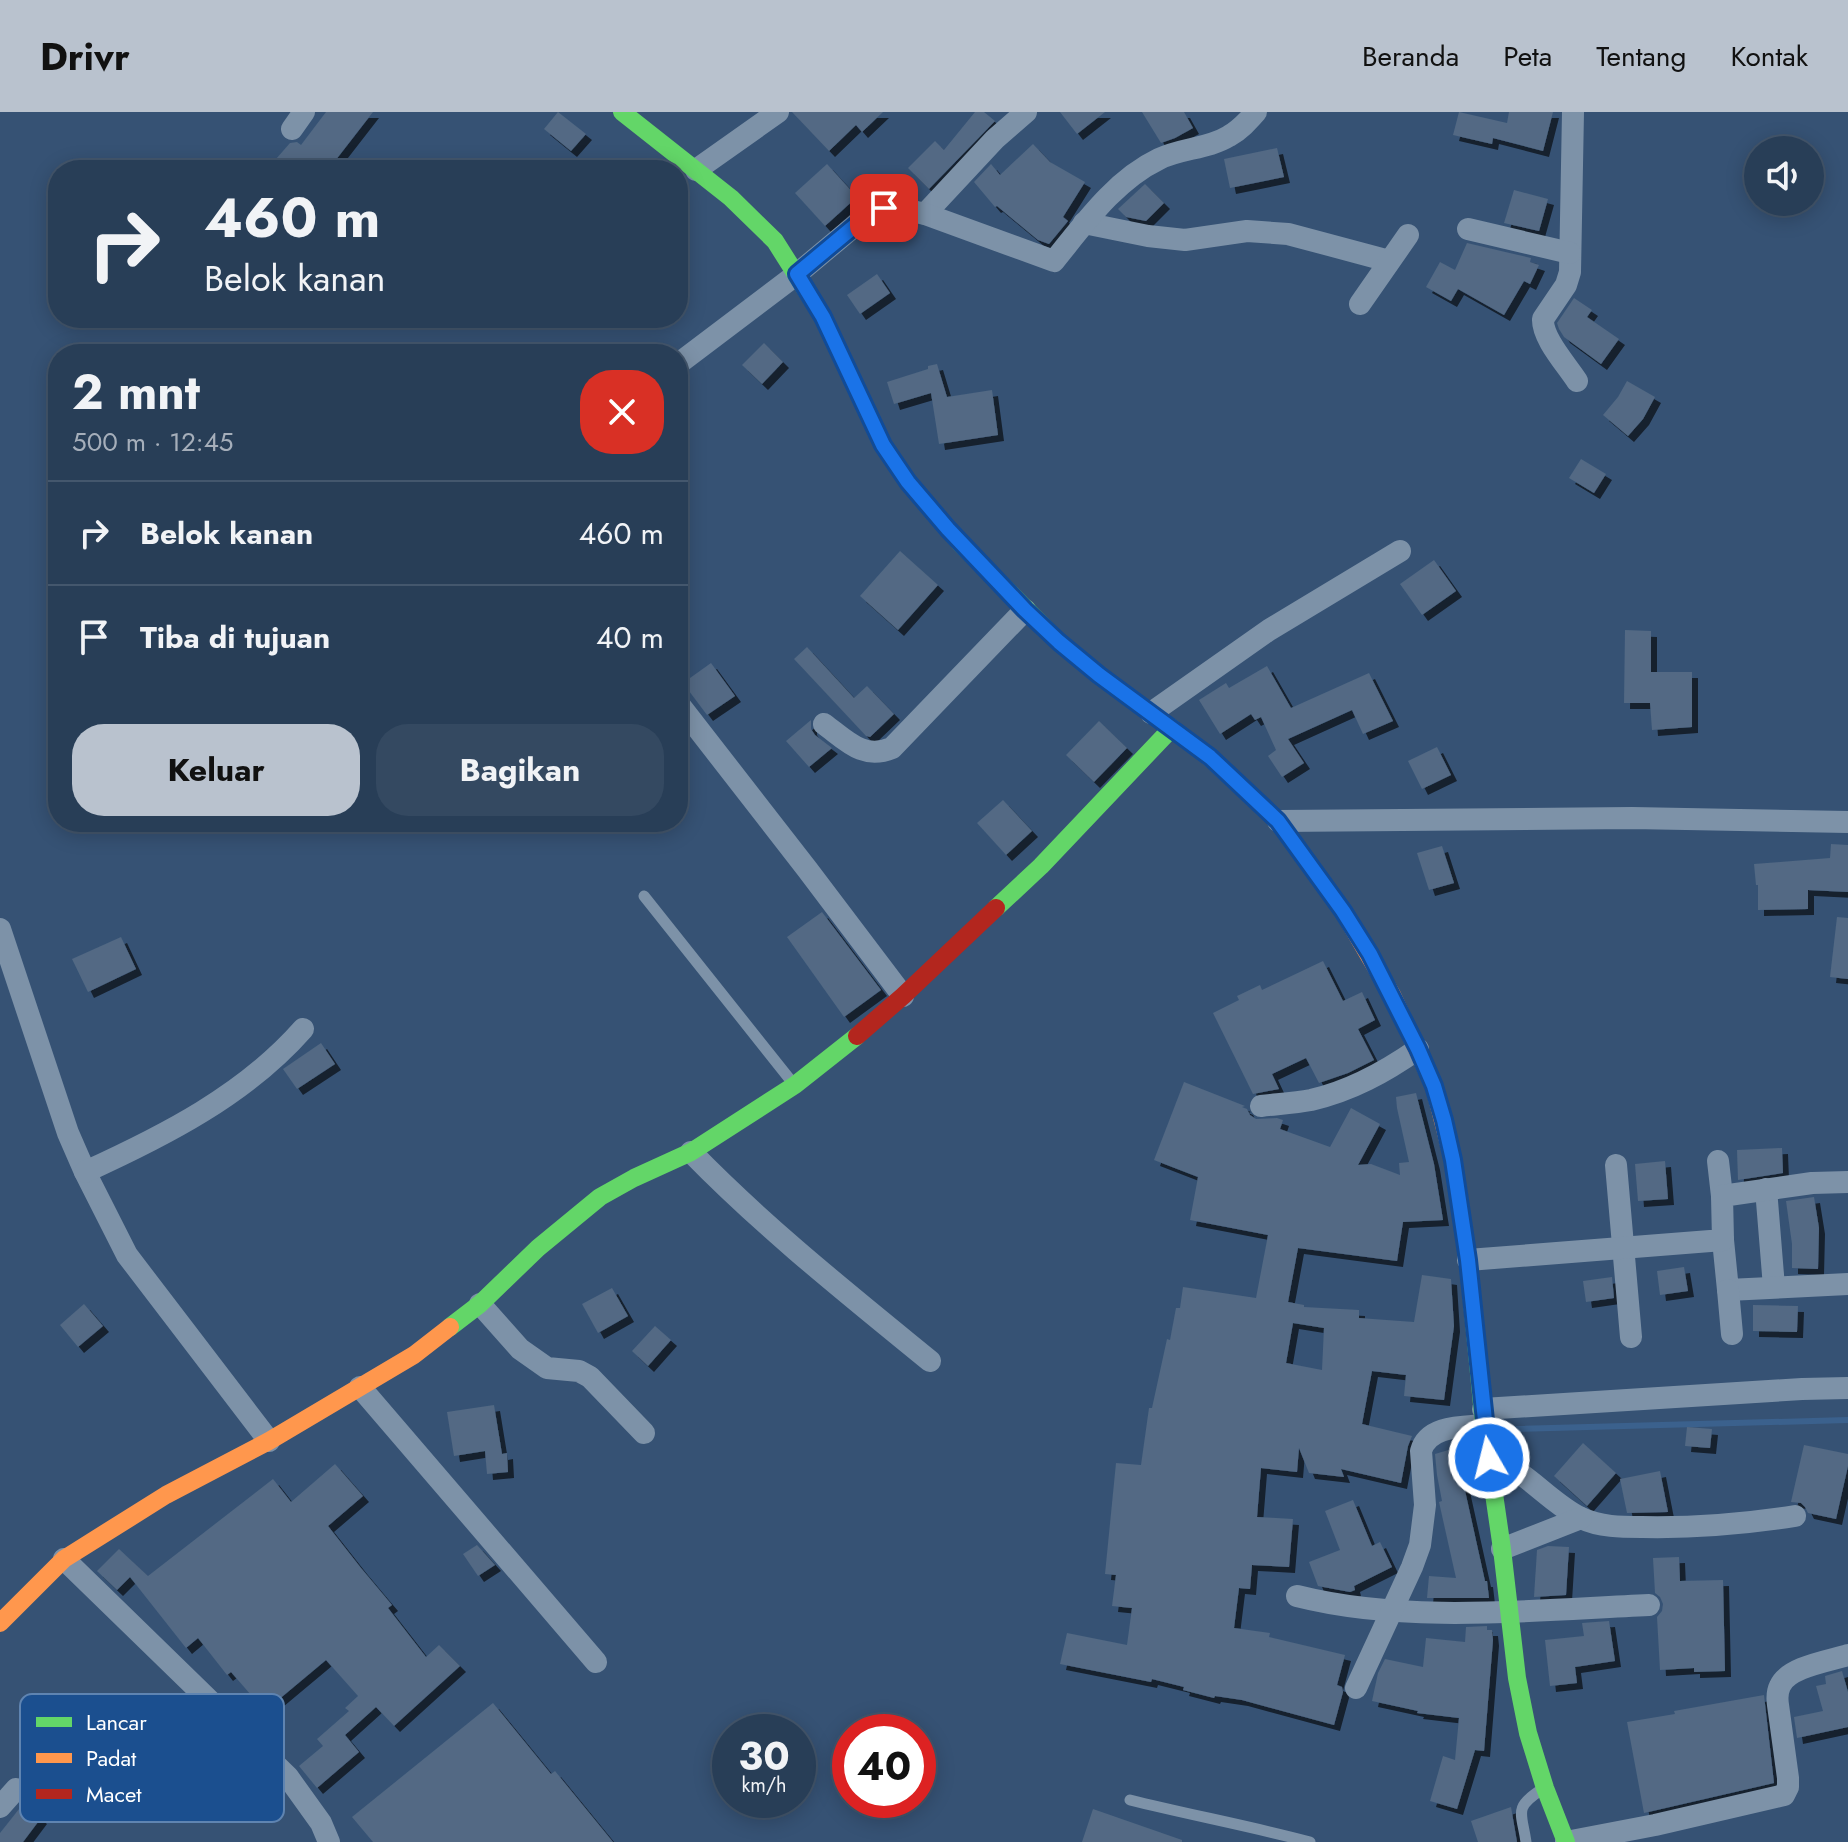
<!DOCTYPE html>
<html lang="id">
<meta charset="utf-8">
<style>
body{margin:0;font-family:Jost,sans-serif;background:#344961;color:#f1f3f6;height:100vh;display:flex;flex-direction:column;font-size:30px;white-space:nowrap}
*{box-sizing:border-box;margin:0}
p{font-size:26px;color:#a5aeba}
.icon{flex:none;width:44px;height:44px;fill:none;stroke:currentColor;stroke-width:2;stroke-linecap:round;stroke-linejoin:round}
.map{position:relative;flex:1;overflow:hidden}
.side{position:absolute;left:48px;top:232px;width:640px;height:488px;display:flex;flex-direction:column;background:#283e57;border-radius:32px;box-shadow:0 4px 20px #0003,0 0 0 2px #44576d}
.side>*{flex:none}
.banner{position:absolute;left:48px;top:48px;width:640px;height:168px;border-radius:32px;box-shadow:0 4px 20px #0003,0 0 0 2px #44576d;background:#283e57;color:#f1f3f6;overflow:hidden}
.controls{position:absolute;left:1744px;top:24px;display:grid;gap:16px}
.controls a{display:grid;place-items:center;width:80px;height:80px;border-radius:50%;background:#283e57;box-shadow:0 4px 20px #0003,0 0 0 2px #44576d;font-size:40px}
.speed{position:absolute;left:712px;top:1602px;display:flex;gap:16px;font-size:40px;font-weight:700;text-align:center}
.speed>*{display:grid;place-content:center;width:104px;height:104px;border-radius:50%;background:#283e57;box-shadow:0 4px 20px #0003,0 0 0 2px #44576d;line-height:1}
.speed small{font-size:20px;font-weight:400}
.speed .limit{border:12px solid #d22;background:#fff;color:#111}
.pin{position:absolute;display:grid;place-items:center;width:68px;height:68px;color:#fff;margin:-34px;border-radius:16px;box-shadow:0 4px 12px #0006}
.me{position:absolute;width:88px;margin:-44px;rotate:352deg;stroke-linejoin:round;filter:drop-shadow(0 0 6px #0008)}
.turn{display:flex;align-items:center;gap:28px;height:168px;padding:0 24px;font-size:36px}
.turn .icon{width:104px;height:104px;stroke-width:2.5}
.turn b{display:block;font-size:56px;line-height:68px}
.round{display:grid;place-items:center;flex:none;width:84px;height:84px;border-radius:32px;background:#344961}
.summary{display:flex;align-items:center;justify-content:space-between;height:136px;padding:0 24px}
h1{font-size:48px;font-weight:700;line-height:60px}
.button{display:flex;gap:16px;margin-top:auto;padding:16px 24px}
.button a{flex:1;height:92px;border-radius:32px;background:#b9c2ce;color:#111;font-size:32px;font-weight:700;line-height:92px;text-align:center}
.button a+a{background:#344961;color:#f1f3f6}
ul{padding:0;list-style:none}
li{display:flex;align-items:center;gap:24px;height:104px;padding:0 24px;border-top:2px solid #44576d}
li div{flex:1}
li b{display:block;font-size:30px}
li em{font-style:normal}
header{display:flex;align-items:center;gap:48px;box-sizing:border-box;height:112px;padding:0 40px;background:#b9c2ce;color:#111}
header strong{font-size:38px}
nav{display:flex;gap:44px;margin-inline-start:auto;font-size:28px}
.map>svg:first-child{display:block}
.lines{fill:none;stroke-linecap:round;stroke-linejoin:round}
.stream{stroke:#3b618d;stroke-width:6}
.building{fill:#526984;fill-rule:evenodd;filter:url(#shadow)}
.lane{stroke:#7d92a8;stroke-width:11}
.street{stroke:#7d92a8;stroke-width:22}
.fast{stroke:#63d668;stroke-width:18}
.slow{stroke:#ff974d;stroke-width:18}
.jam{stroke:#b3261e;stroke-width:18}
.route-casing{stroke:#114b97;stroke-width:20}
.route{stroke:#1a73e8;stroke-width:14}
.key{fill:#1b4f8f;stroke:#5f84b1;stroke-width:2}
.key-label{font-size:22px;fill:#fff}
</style>
<header>
<strong>Drivr</strong>
<nav><a>Beranda</a><a>Peta</a><a>Tentang</a><a>Kontak</a></nav>
</header>
<div class="map">
<svg width="1848" height="1730" viewBox="0 0 1848 1730">
<defs>
<filter id="shadow"><feDropShadow dx="6" dy="6" stdDeviation="0" flood-color="#0009"/></filter>
</defs>
<rect width="100%" height="100%" fill="#365274"/>
<g class="lines">
<polyline class="stream" points="1516,1317 1848,1308"/>
</g>
<g class="building">
<polygon points="326,0 373,0 328,58 288,58 276,47 290,31 297,30 301,33"/>
<polygon points="558,0 586,22 571,39 544,17"/>
<polygon points="792,0 883,0 862,20 856,13 829,39"/>
<polygon points="975,0 984,0 995,9 929,77 908,56 935,29 944,38"/>
<polygon points="1060,0 1105,0 1077,22"/>
<polygon points="1142,0 1184,0 1193,16 1175,26 1161,31"/>
<polygon points="1459,0 1507,11 1509,0 1553,0 1543,39 1493,26 1492,32 1453,23"/>
<polygon points="1033,32 1050,50 1085,70 1063,105 1068,109 1049,132 1038,128 997,94 995,95 974,70 991,52 1000,63"/>
<polygon points="1277,36 1284,65 1230,76 1224,47"/>
<polygon points="827,52 857,85 825,114 795,81"/>
<polygon points="1145,72 1164,91 1146,109 1126,105 1118,97"/>
<polygon points="1514,78 1548,87 1539,119 1504,111"/>
<polygon points="1467,131 1531,146 1530,150 1539,153 1530,172 1524,169 1504,203 1458,177 1451,189 1426,175 1440,150 1455,158"/>
<polygon points="877,162 890,181 860,202 847,183"/>
<polygon points="1574,186 1592,198 1587,205 1619,227 1601,252 1564,225 1559,217 1557,211"/>
<polygon points="764,231 783,250 762,272 742,253"/>
<polygon points="937,252 947,285 992,278 998,323 939,332 931,281 894,292 887,270 928,257 928,254"/>
<polygon points="1627,269 1655,285 1643,307 1628,324 1603,303 1618,285"/>
<polygon points="1581,347 1606,362 1594,381 1569,366"/>
<polygon points="900,439 938,473 898,518 860,484"/>
<polygon points="1434,448 1456,479 1422,503 1400,472"/>
<polygon points="1625,518 1651,519 1651,560 1692,560 1692,615 1652,618 1650,591 1624,591"/>
<polygon points="807,535 854,586 867,574 894,602 870,625 866,624 794,547"/>
<polygon points="711,551 735,584 707,603 683,571"/>
<polygon points="1267,554 1291,596 1369,561 1393,609 1363,622 1352,598 1288,627 1304,651 1282,665 1268,644 1276,638 1261,605 1255,608 1251,602 1220,622 1199,588 1226,571 1229,576"/>
<polygon points="811,608 811,617 815,623 832,636 809,655 786,629"/>
<polygon points="1099,609 1127,636 1094,670 1066,643"/>
<polygon points="1437,635 1451,663 1422,677 1408,649"/>
<polygon points="1003,688 1032,719 1006,743 977,711"/>
<polygon points="1831,732 1848,733 1848,780 1808,778 1808,797 1758,798 1758,773 1756,773 1754,752 1830,746"/>
<polygon points="1442,734 1454,771 1429,778 1417,741"/>
<polygon points="822,800 881,878 844,905 787,825"/>
<polygon points="1837,805 1848,806 1848,867 1830,865"/>
<polygon points="121,825 136,857 88,880 72,847"/>
<polygon points="1323,849 1343,889 1362,880 1375,908 1358,917 1374,948 1348,961 1319,971 1306,946 1272,962 1279,977 1253,982 1213,901 1239,888 1237,884 1260,873 1262,878"/>
<polygon points="321,931 335,952 297,977 283,957"/>
<path d="M1184,970L1245,994L1242,995L1247,997L1250,1003L1256,1007L1277,1006L1283,1008L1280,1017L1330,1035L1351,996L1380,1012L1358,1053L1371,1052L1400,1063L1399,1051L1409,1050L1397,996L1396,985L1416,981L1434,1052L1443,1108L1403,1110L1397,1149L1298,1136L1288,1190L1304,1193V1195L1359,1198V1206L1414,1210L1422,1163L1451,1167L1454,1214L1444,1288L1404,1284L1406,1263L1372,1259L1362,1312L1412,1324L1408,1334L1401,1371L1341,1357L1344,1365L1309,1361L1299,1336L1297,1360L1261,1356L1257,1405L1293,1407L1289,1455L1252,1453L1250,1477L1239,1476L1234,1516L1270,1521L1269,1525L1345,1543L1337,1573L1342,1575L1343,1580L1334,1613L1242,1588L1215,1584L1214,1586L1183,1578L1184,1575L1152,1567L1151,1570L1060,1552L1067,1521L1127,1533L1132,1496L1112,1494L1116,1463L1105,1462L1116,1351L1141,1353L1149,1296H1152L1167,1227L1170,1228L1176,1196H1180L1183,1175L1256,1186L1268,1123L1190,1108L1198,1065L1154,1048ZM1293,1211L1324,1216L1322,1258L1286,1251Z"/>
<polygon points="1782,1036 1783,1061 1738,1068 1737,1038"/>
<polygon points="1665,1049 1668,1087 1638,1089 1635,1052"/>
<polygon points="1814,1085 1819,1116 1818,1157 1792,1156 1792,1132 1786,1089"/>
<polygon points="1684,1155 1688,1179 1660,1183 1657,1159"/>
<polygon points="1612,1165 1614,1186 1586,1190 1583,1169"/>
<polygon points="612,1176 628,1204 598,1221 582,1192"/>
<polygon points="84,1192 103,1214 78,1235 60,1213"/>
<polygon points="1753,1193 1798,1194 1797,1220 1753,1219"/>
<polygon points="655,1214 671,1228 648,1254 632,1239"/>
<polygon points="494,1293 502,1342 507,1341 508,1360 487,1362 485,1339 454,1344 447,1300"/>
<polygon points="1687,1315 1712,1317 1710,1336 1685,1334"/>
<polygon points="1583,1331 1616,1361 1587,1394 1554,1364"/>
<polygon points="1804,1333 1848,1342 1848,1354 1836,1407 1808,1401 1805,1395 1801,1391 1791,1390"/>
<polygon points="1462,1334 1470,1373 1464,1374 1485,1469 1487,1469 1489,1486 1427,1486 1429,1464 1456,1466 1439,1390 1442,1389 1437,1363 1435,1342"/>
<polygon points="335,1352 363,1384 328,1414 361,1456 392,1493 388,1496 426,1545 439,1533 460,1554 394,1614 376,1595 345,1623 359,1640 317,1676 299,1654 323,1634 317,1627 349,1599 345,1596 358,1584 326,1548 265,1599 231,1560 227,1563 198,1526 186,1536 130,1465 117,1478 97,1459 119,1437 148,1464 273,1367 291,1390"/>
<polygon points="1660,1359 1668,1400 1627,1401 1620,1367"/>
<polygon points="1353,1388 1372,1434 1380,1430 1392,1455 1354,1474 1355,1478 1350,1480 1318,1474 1309,1450 1340,1438 1325,1399"/>
<polygon points="477,1433 495,1453 478,1464 463,1442"/>
<polygon points="1548,1434 1569,1435 1566,1483 1534,1485 1537,1438"/>
<polygon points="1679,1445 1680,1469 1723,1468 1725,1559 1694,1560 1694,1556 1660,1558 1657,1505 1662,1499 1663,1492 1660,1485 1655,1481 1653,1446"/>
<polygon points="1609,1509 1615,1549 1575,1555 1577,1571 1550,1574 1545,1528 1584,1524 1582,1511"/>
<polygon points="1487,1514 1487,1518 1492,1518 1493,1528 1484,1639 1475,1638 1457,1697 1430,1689 1443,1644 1455,1648 1459,1606 1417,1601 1418,1599 1372,1589 1378,1561 1385,1547 1423,1555 1426,1526 1465,1530 1466,1515"/>
<polygon points="1842,1559 1848,1580 1848,1615 1797,1626 1794,1605 1823,1599 1816,1574 1826,1572 1825,1564"/>
<polygon points="1764,1583 1774,1671 1644,1701 1627,1610 1675,1602 1674,1599"/>
<polygon points="493,1591 551,1662 555,1659 613,1730 373,1730 352,1705"/>
<polygon points="23,1692 41,1706 23,1730 0,1730 0,1721"/>
<polygon points="1511,1695 1517,1730 1478,1730 1471,1709"/>
<polygon points="1093,1697 1182,1728 1182,1730 1082,1730"/>
</g>
<g class="lines">
<g class="lane">
<polyline points="644,784 792,970"/>
<path d="M1130,1688C1190,1703 1250,1714 1310,1730"/>
<path d="M1526,1730C1522,1701 1513,1696 1541,1678"/>
</g>
<g class="street">
<path d="M1573,0L1570,160L1566,173L1543,207C1542,226 1566,252 1577,269"/>
<polyline points="292,17 304,0"/>
<polyline points="696,58 778,0"/>
<polyline points="925,102 995,27 1026,0"/>
<polyline points="1084,111 1148,124 1185,128 1247,119 1288,122 1389,149"/>
<polyline points="1468,117 1570,141"/>
<polyline points="1360,192 1408,123"/>
<path d="M678,252L797,162L863,107L884,96L895,95L925,102L1054,149C1084,112 1115,68 1159,47C1181,36 1208,37 1229,24C1240,18 1248,9 1256,0"/>
<polyline points="678,591 807,757 903,884"/>
<polyline points="1151,601 1269,518 1400,439"/>
<path d="M824,612C847,629 863,648 892,636L1025,498"/>
<polyline points="1278,709 1632,706 1848,710"/>
<polyline points="0,817 68,1021 85,1060 127,1143 269,1329"/>
<path d="M1261,994C1278,992 1295,991 1311,988C1351,979 1385,960 1418,937"/>
<path d="M691,1040C765,1116 848,1182 930,1249"/>
<polyline points="1718,1049 1722,1084"/>
<polyline points="1616,1053 1631,1225"/>
<path d="M85,1060C164,1024 245,983 303,917"/>
<polyline points="1766,1077 1774,1175"/>
<polyline points="1723,1128 1728,1178 1848,1172"/>
<polyline points="1468,1148 1723,1128 1722,1084 1812,1071 1848,1070"/>
<polyline points="1728,1178 1732,1222"/>
<polyline points="480,1192 520,1237 547,1256 579,1259 590,1265 644,1321"/>
<polyline points="360,1275 596,1550"/>
<polyline points="1483,1297 1802,1277 1848,1276"/>
<path d="M1489,1346C1525,1356 1548,1390 1581,1406C1600,1415 1621,1415 1642,1415C1693,1416 1744,1412 1795,1404"/>
<polyline points="1502,1437 1581,1406"/>
<polyline points="64,1447 288,1665 321,1711 329,1730"/>
<path d="M1297,1484C1408,1512 1535,1498 1649,1493"/>
<path d="M1356,1576L1412,1455L1420,1433L1425,1393L1421,1339C1428,1313 1463,1315 1484,1313"/>
<polyline points="0,1695 16,1677"/>
<path d="M1566,1730L1655,1713L1784,1683L1788,1675V1666L1778,1593C1777,1586 1777,1580 1780,1574C1788,1555 1829,1549 1848,1543"/>
</g>
<g class="fast">
<polyline points="622,0 731,86 775,129 823,205 883,333 908,370 960,431 1059,530 1099,563 1206,642"/>
<polyline points="996,796 1041,754 1172,616"/>
<polyline points="1459,1086 1468,1148 1484,1313 1502,1437 1517,1566 1528,1621 1545,1676 1566,1730"/>
<polyline points="450,1215 480,1192 538,1136 600,1085 634,1066 691,1040 795,973 857,924"/>
</g>
<g class="slow">
<polyline points="1206,642 1278,709 1343,799 1392,883 1434,974 1453,1048 1459,1086"/>
<polyline points="0,1511 64,1447 166,1383 269,1329 414,1243 450,1215"/>
</g>
<polyline class="jam" points="857,924 903,884 996,796"/>
</g>
<g class="lines">
<g class="route-casing">
<polyline id="route" points="884,96 863,107 797,162 823,205 883,333 908,370 948,417 1025,498 1059,530 1099,563 1210,645 1278,709 1343,799 1370,842 1418,937 1434,974 1444,1008 1453,1048 1468,1148 1489,1346"/>
</g>
<use href="#route" class="route"/>
</g>
<rect x="20" y="1582" width="264" height="128" rx="12" class="key"/>
<rect x="36" y="1605" width="36" height="10" fill="#63d668"/>
<rect x="36" y="1641" width="36" height="10" fill="#ff974d"/>
<rect x="36" y="1677" width="36" height="10" fill="#b3261e"/>
<g class="key-label">
<text x="86" y="1618">Lancar</text>
<text x="86" y="1654">Padat</text>
<text x="86" y="1690">Macet</text>
</g>
</svg>
<div class="controls">
<a><svg class="icon" aria-label="sound" viewBox="0 0 24 24"><path d="M4 9h4l5-4v14l-5-4H4zM17 9q2 3 0 6"/></svg></a>
</div>
<div class="speed"><div>30<small>km/h</small></div><div class="limit">40</div></div>
<div class="pin" style="left:884px;top:96px;background:#d93025"><svg class="icon" aria-label="arrive" viewBox="0 0 24 24"><path d="M6 21V4h12l-3 4 3 4H6"/></svg></div>
<svg class="me" style="left:1489px;top:1346px" viewBox="-20 -20 40 40"><circle r="17" fill="#1a73e8" stroke="#fff" stroke-width="3"/><path d="M0-11L8 9 0 5-8 9z" fill="#fff"/></svg>
<div class="banner">
<div class="turn"><svg class="icon" aria-label="right" viewBox="0 0 24 24"><path d="M7 20v-9h11M14 6l5 5-5 5"/></svg><div><b>460 m</b>Belok kanan</div></div>
</div>
<section class="side">
<div class="summary"><div><h1>2 mnt</h1><p>500 m · 12:45</p></div><a class="round" style="background:#d93025;color:#fff"><svg class="icon" aria-label="close" viewBox="0 0 24 24"><path d="M6 6l12 12M18 6L6 18"/></svg></a></div>
<ul>
<li><svg class="icon" aria-label="right" viewBox="0 0 24 24"><path d="M7 20v-9h11M14 6l5 5-5 5"/></svg><div><b>Belok kanan</b></div><em>460 m</em></li>
<li><svg class="icon" aria-label="arrive" viewBox="0 0 24 24"><path d="M6 21V4h12l-3 4 3 4H6"/></svg><div><b>Tiba di tujuan</b></div><em>40 m</em></li>
</ul>
<div class="button"><a>Keluar</a><a>Bagikan</a></div>
</section>
</div>
